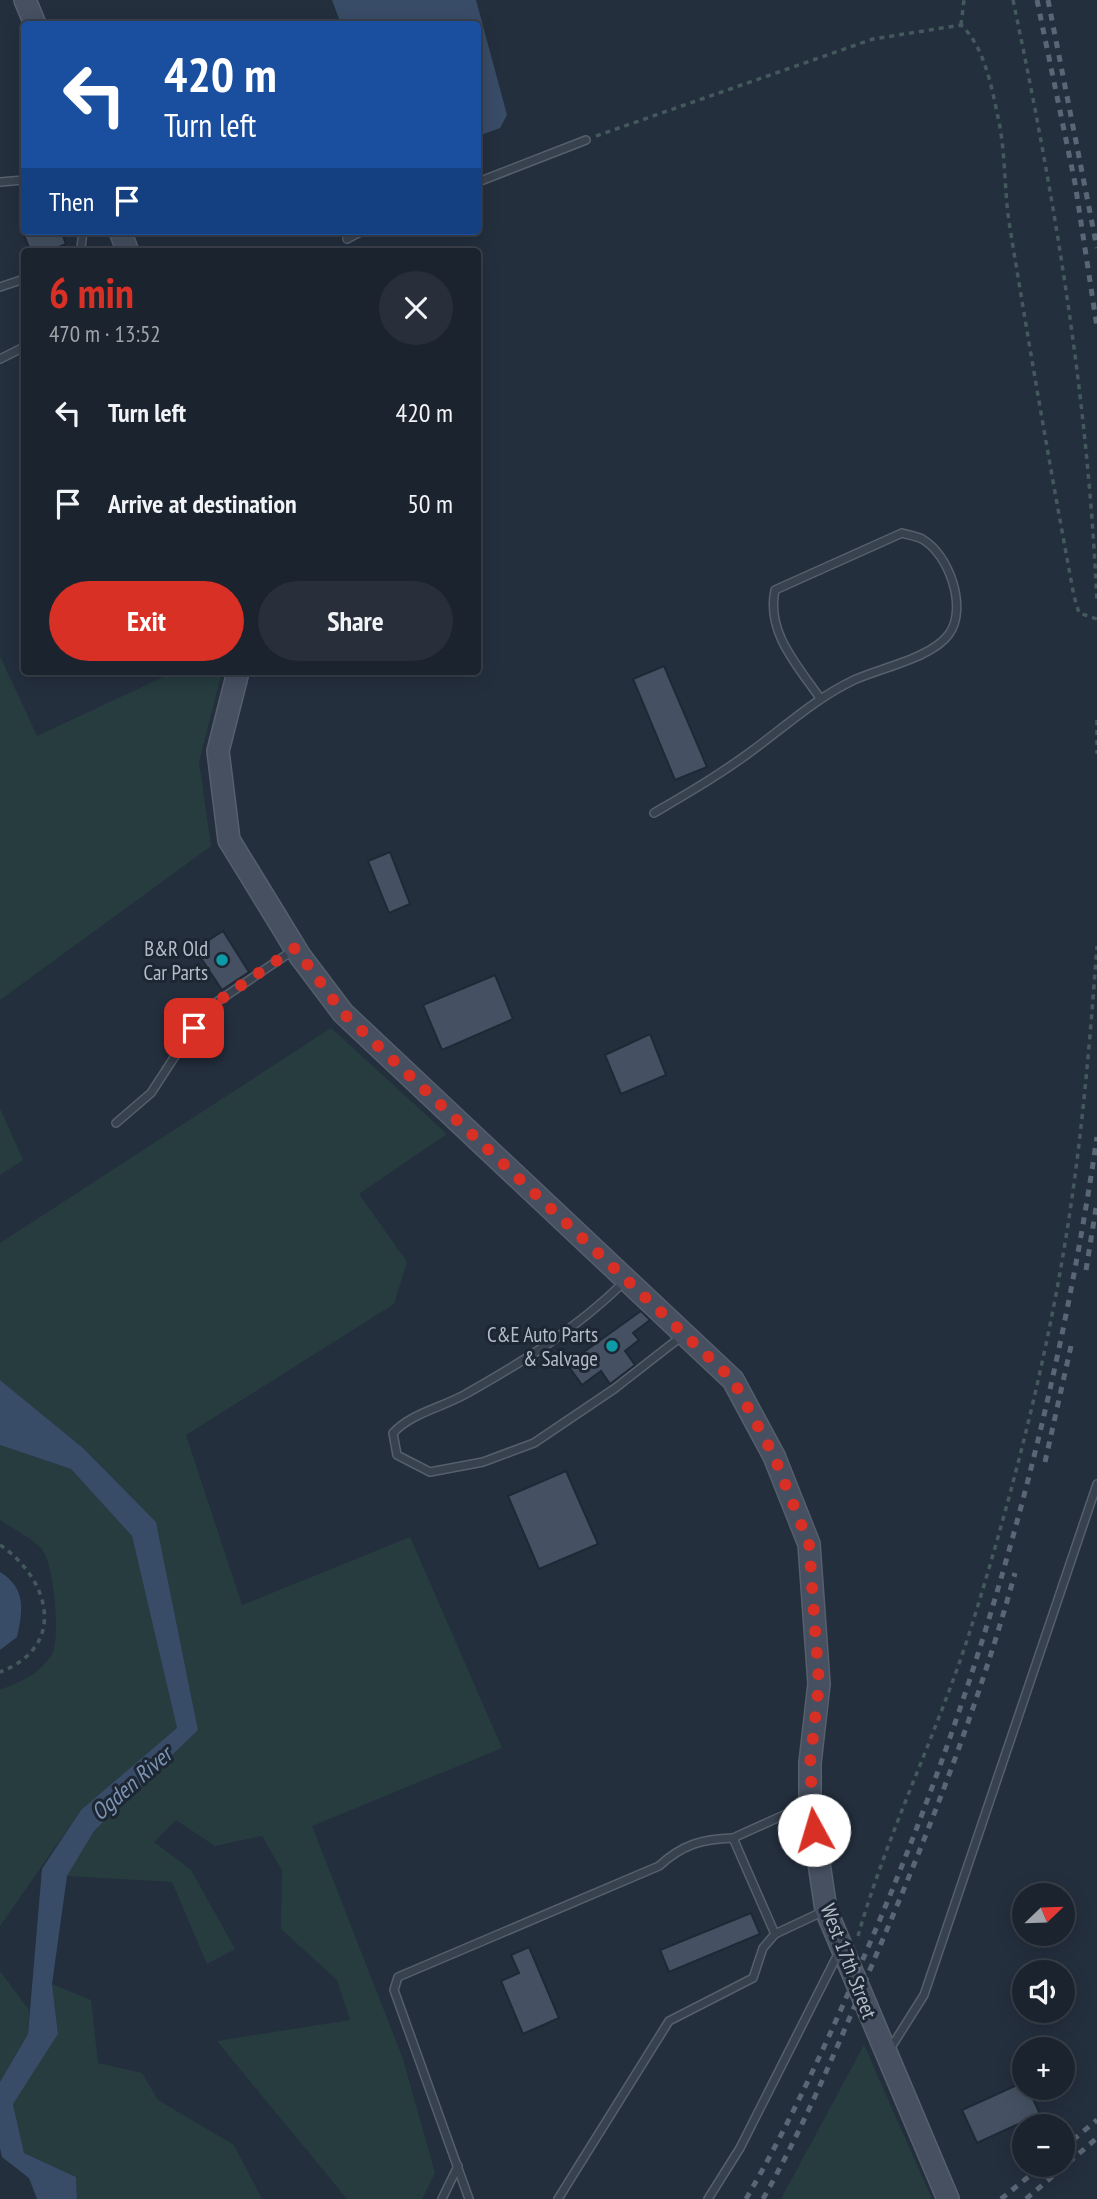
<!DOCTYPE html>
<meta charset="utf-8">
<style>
body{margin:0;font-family:"PT Sans Narrow",sans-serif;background:#282f3a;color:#f1f3f6;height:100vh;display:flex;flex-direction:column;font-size:26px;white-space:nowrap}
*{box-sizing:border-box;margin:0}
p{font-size:23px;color:#a0a4aa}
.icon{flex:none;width:38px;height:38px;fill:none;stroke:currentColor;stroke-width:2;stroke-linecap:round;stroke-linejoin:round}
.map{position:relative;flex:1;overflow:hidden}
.sheet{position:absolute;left:21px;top:248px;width:460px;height:427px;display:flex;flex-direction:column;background:#1b232e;border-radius:7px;box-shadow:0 4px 18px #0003,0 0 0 2px #39404a}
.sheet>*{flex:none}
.top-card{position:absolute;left:21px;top:21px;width:460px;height:214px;border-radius:7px;box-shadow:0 4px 18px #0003,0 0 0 2px #39404a;background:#1a4fa0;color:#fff;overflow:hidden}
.needle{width:46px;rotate:67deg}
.tools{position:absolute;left:1012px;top:1883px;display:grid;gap:14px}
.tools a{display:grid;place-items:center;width:63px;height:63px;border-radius:50%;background:#1b232e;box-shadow:0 4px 18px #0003,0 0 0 2px #39404a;font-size:35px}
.pin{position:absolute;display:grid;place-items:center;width:60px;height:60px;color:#fff;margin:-30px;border-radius:14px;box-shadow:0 4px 10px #0006}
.me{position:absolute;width:77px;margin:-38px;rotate:354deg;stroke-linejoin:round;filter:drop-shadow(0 0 5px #0008)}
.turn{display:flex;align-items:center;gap:24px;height:147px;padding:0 28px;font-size:32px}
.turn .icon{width:91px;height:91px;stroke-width:2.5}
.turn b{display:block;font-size:49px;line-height:60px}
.then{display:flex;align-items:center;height:66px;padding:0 28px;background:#0003;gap:14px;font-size:26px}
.round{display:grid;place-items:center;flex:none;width:74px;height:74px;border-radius:37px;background:#282f3a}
.summary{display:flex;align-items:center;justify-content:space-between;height:119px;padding:0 28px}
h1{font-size:42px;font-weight:800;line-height:52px;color:#d93025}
.action{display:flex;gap:14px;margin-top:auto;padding:14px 28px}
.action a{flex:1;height:80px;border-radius:42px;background:#d93025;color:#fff;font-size:28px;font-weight:800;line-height:80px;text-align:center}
.action a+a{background:#282f3a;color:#f1f3f6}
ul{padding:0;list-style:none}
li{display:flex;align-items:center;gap:21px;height:91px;padding:0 28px}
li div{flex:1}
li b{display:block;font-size:26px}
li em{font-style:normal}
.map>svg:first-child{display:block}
.green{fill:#263c3f}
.water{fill:#394c67}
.building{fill:#455162;stroke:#1f2835;stroke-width:2}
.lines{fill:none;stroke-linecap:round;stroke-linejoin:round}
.lane-casing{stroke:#565f6c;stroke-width:10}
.secondary-casing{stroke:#565f6c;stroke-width:24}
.path{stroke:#44595c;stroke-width:3.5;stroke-dasharray:5 5;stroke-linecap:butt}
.lane{stroke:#38414e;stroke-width:7}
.secondary{stroke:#465061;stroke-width:21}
.rail{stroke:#5a6575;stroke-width:5;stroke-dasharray:7 7;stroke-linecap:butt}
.route{stroke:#d93025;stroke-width:12;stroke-dasharray:0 21.6}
.culture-dot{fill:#0f9aa8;stroke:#1d2633;stroke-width:2.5}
.labels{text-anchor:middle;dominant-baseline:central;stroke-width:6;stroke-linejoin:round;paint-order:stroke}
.poi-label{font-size:21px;fill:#b4bcc9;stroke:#1d2633;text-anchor:end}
.street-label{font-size:21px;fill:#b4bcc9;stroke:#1d2633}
.water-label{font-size:23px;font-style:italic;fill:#7c92b1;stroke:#1d2633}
</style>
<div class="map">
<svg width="1097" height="2199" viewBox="0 0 1097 2199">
<rect width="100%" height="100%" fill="#242f3e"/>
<g class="green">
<polygon points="0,656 37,736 174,672 222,672 199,762 211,846 0,1000"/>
<polygon points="331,1028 447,1134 359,1194 407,1262 394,1304 186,1435 242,1605 410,1537 502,1748 312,1826 403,2059 435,2173 422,2199 347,2199 217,2041 350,2020 337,1980 281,1929 282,1870 262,1836 215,1846 176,1820 154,1842 191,1870 235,1949 207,1964 172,1882 67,1876 94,1831 198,1730 156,1522 83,1448 0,1380 0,1243"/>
<polygon points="0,1108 23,1160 0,1175"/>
<path d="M0,1445L71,1469L132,1536L177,1728L81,1810L0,1926V1690C22,1681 39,1675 52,1654C61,1638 54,1561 41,1548C30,1537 13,1529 0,1520Z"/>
<polygon points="0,1971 29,2010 28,2034 0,2082"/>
<polygon points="52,1984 91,2000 98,2063 142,2073 158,2100 234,2145 262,2199 77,2199 76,2177 24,2153 13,2103 58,2034"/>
<polygon points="864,2045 932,2199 781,2199"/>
</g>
<g class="water">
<polygon points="332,0 476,0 507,115 500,128 478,136 478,24 341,24"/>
<polygon points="0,1380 83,1448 156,1522 198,1730 94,1831 67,1876 52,1984 58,2034 13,2104 24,2153 76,2177 77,2199 37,2199 29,2178 2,2157 0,2148 0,2082 28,2034 42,1869 81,1810 177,1728 132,1536 71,1469 0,1445"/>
<path d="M0,1572C26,1588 23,1610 17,1637L0,1650Z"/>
</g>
<g class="building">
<polygon points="22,231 61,231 66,244 47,252 31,252"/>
<polygon points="664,666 707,767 675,780 633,679"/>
<polygon points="390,852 410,904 389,913 368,861"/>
<polygon points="223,931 249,972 222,990 195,949"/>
<polygon points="495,975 513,1019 442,1050 423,1005"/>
<polygon points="650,1034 666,1075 621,1094 605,1055"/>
<polygon points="641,1311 650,1320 633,1333 639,1340 625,1351 635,1365 610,1384 601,1371 582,1385 567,1364"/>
<polygon points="566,1471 598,1544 539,1569 508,1496"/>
<polygon points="751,1913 760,1934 669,1972 660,1950"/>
<polygon points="529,1947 559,2018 523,2034 501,1981 519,1973 511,1955"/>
<polygon points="1024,2082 1024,2088 1028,2088 1040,2114 977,2143 962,2110"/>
</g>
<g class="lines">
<g class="lane-casing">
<g id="lane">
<polyline points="0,182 24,180"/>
<polyline points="478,182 586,140"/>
<polyline points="347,239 362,231"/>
<polyline points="77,252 81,248 83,231"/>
<polyline points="0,287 24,279"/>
<polyline points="0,359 24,347"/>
<path d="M654,813C688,793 721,774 753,750C787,725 816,698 854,680C880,668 932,658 949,634C968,608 949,554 922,539C916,536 908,535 902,533L775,590C766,632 797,665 820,698"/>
<polyline points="116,1123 151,1093 205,1010 292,951"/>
<path d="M623,1283C576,1329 521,1363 464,1395C440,1408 412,1413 393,1433L397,1455L430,1472L483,1462L534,1443L614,1389L682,1336"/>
<polyline points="806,1805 733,1838 775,1934 824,1911"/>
<polyline points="890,2049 924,1995 1097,1484"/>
<polyline points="442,2199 458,2166"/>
<path d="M469,2199L394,1990L398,1977L659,1866C682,1845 701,1839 733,1838"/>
<polyline points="558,2199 669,2021 753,1978 763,1948 775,1934"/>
<polyline points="708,2199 740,2148 839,1952"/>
</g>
</g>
<g class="secondary-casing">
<g id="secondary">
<polyline points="25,0 35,24"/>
<polyline points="120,231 128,252"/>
<polyline points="238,672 218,751 229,840 300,956 343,1013 733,1380 774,1456 809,1544 819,1684 810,1763 810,1803 826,1910 948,2199"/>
</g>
</g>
<g class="path">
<path d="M1013,0C1055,199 1088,399 1097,603"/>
<polyline points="961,25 964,0"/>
<path d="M596,136L873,39L961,25C985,47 992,89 999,122C1006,157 1004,193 1010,228C1030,351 1051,473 1074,596L1079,613L1097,619"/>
<polyline points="1097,720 1097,754"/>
<path d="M0,1545C50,1579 68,1646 0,1672"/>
<path d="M858,1936C888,1831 938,1732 971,1628C1011,1499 1046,1364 1067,1231C1082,1137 1090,1041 1097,946"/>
</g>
<use href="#lane" class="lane"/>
<use href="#secondary" class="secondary"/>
<g class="rail">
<polyline points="1037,0 1075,183 1097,327"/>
<polyline points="1048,0 1097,248"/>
<polyline points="1086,1270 1096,1208"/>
<polyline points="1045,1462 1071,1346"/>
<polyline points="1062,2149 1097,2120"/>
<path d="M746,2199C797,2111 838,2018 878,1924C985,1671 1057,1409 1097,1137"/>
<path d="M763,2199C807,2121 842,2036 877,1953C930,1829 979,1704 1015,1573"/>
<polyline points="1001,2199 1043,2165"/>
<polyline points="1026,2199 1097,2138"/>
</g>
</g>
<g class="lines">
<polyline class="route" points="194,1028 205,1010 295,948 343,1013 733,1380 774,1456 809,1544 819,1684 810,1763 814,1830"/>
</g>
<g class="culture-dot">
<circle cx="222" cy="960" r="7"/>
<circle cx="612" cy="1346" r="7"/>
</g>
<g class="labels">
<g class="poi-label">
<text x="208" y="948">B&amp;R Old<tspan x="208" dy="24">Car Parts</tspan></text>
<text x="598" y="1334">C&amp;E Auto Parts<tspan x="598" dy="24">&amp; Salvage</tspan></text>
</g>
<g class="street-label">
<text transform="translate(849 1961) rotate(69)">West 17th Street</text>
</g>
<g class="water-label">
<text transform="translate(131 1783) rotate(-41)">Ogden River</text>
</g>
</g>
</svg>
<div class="tools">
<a><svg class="needle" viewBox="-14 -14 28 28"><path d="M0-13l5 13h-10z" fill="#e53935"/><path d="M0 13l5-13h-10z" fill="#a0a4aa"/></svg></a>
<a><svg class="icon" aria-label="sound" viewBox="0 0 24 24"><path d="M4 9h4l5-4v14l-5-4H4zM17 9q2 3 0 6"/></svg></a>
<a>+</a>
<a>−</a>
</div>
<div class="pin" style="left:194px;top:1028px;background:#d93025"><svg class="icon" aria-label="arrive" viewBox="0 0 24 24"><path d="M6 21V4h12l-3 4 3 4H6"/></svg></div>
<svg class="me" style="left:814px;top:1830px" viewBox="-20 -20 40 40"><circle r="19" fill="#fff"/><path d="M0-13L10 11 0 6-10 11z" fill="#d93025"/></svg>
<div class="top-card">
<div class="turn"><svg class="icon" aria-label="left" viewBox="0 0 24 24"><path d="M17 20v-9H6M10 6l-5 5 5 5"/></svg><div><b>420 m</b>Turn left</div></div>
<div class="then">Then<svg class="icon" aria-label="arrive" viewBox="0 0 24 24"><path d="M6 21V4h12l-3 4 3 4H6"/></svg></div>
</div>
<section class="sheet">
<div class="summary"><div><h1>6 min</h1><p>470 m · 13:52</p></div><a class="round"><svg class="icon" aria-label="close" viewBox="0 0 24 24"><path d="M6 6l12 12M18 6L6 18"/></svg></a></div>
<ul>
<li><svg class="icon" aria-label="left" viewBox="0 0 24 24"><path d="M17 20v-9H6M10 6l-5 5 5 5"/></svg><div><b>Turn left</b></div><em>420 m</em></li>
<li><svg class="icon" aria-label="arrive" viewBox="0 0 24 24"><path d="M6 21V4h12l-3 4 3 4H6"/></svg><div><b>Arrive at destination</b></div><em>50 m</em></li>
</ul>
<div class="action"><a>Exit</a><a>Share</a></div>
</section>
</div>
